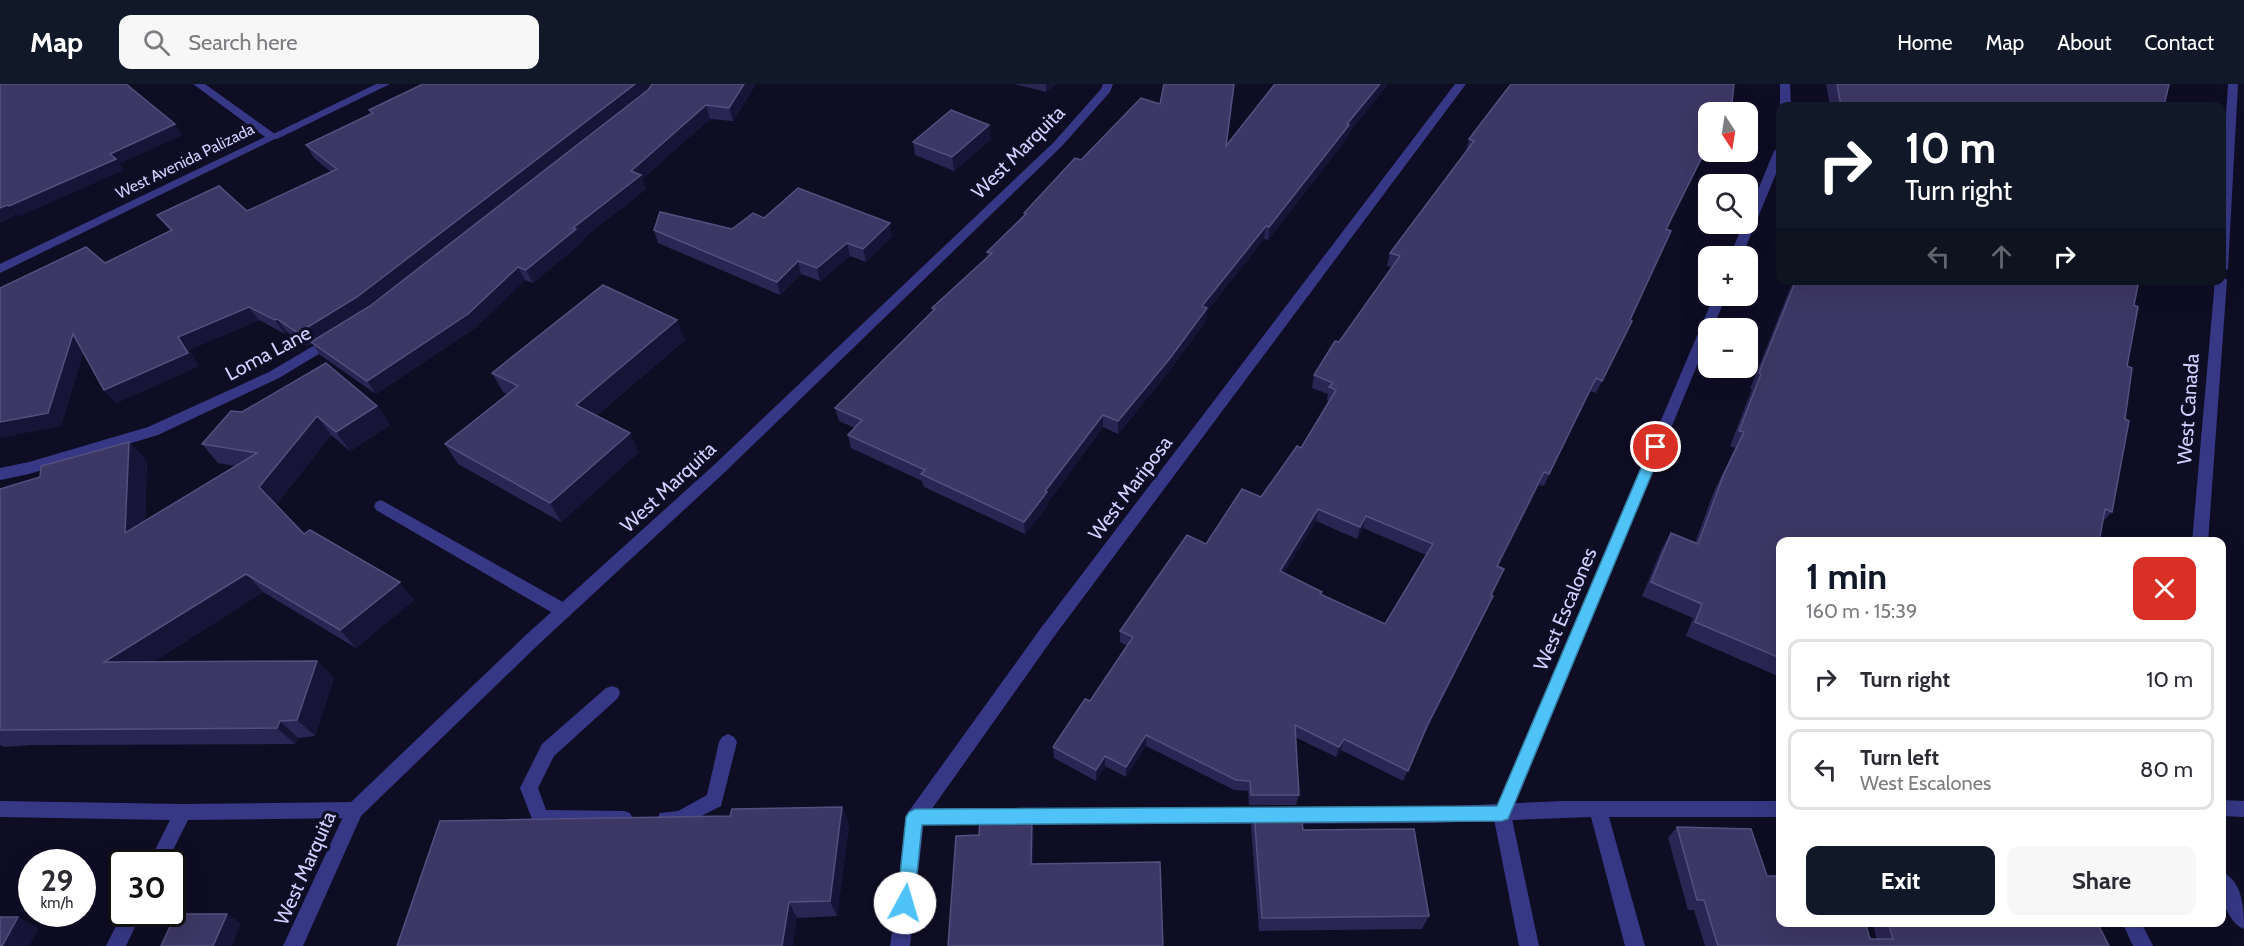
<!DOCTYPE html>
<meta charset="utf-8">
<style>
body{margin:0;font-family:Cabin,sans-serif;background:#f7f7f7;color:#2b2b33;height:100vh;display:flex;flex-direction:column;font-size:22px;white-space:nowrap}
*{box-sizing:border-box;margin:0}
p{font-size:20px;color:#7c7c81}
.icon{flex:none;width:33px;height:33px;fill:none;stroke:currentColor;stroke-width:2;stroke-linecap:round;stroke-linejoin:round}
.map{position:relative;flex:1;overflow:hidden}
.side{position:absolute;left:1776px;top:453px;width:450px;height:390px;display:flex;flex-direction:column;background:#fff;border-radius:12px;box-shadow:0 6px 24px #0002}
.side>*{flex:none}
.top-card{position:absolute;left:1776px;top:18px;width:450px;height:183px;border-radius:12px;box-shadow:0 6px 24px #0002;background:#111827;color:#fff;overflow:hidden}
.needle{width:39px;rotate:168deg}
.buttons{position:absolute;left:1698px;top:18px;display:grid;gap:12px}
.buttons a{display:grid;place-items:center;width:60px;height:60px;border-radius:12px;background:#fff;box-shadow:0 6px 24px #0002;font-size:30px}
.speed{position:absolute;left:18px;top:765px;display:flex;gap:12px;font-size:30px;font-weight:700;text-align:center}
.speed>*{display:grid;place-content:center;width:78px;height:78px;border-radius:50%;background:#fff;box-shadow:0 6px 24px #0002;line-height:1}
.speed small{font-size:15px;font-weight:400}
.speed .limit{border:3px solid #111;border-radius:9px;background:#fff;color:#111}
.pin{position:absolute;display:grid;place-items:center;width:51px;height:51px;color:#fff;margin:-26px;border:3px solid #fff;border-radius:50%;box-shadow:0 2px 6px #0007}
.me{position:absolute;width:66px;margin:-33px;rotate:6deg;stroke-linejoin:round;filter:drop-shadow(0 0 4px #0008)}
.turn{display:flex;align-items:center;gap:21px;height:126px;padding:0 30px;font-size:27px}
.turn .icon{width:78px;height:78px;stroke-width:2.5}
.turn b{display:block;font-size:42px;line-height:51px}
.lanes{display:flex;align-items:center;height:57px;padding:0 30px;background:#0003;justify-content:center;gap:30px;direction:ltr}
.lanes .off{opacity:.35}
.round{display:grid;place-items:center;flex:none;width:63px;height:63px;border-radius:12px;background:#f7f7f7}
.headline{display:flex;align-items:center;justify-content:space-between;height:102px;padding:0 30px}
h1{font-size:36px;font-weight:700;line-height:45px;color:#111827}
.action{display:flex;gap:12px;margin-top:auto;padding:12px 30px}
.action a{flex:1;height:69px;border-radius:12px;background:#111827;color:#fff;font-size:24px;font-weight:700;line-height:69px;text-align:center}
.action a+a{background:#f7f7f7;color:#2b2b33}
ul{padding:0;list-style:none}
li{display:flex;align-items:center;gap:18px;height:81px;margin:0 12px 9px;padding:0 18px;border:3px solid #e1e1e2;border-radius:12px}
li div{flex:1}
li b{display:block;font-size:22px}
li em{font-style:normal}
header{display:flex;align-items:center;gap:36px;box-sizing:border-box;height:84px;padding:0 30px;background:#111827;color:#fff}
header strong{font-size:28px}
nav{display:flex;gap:33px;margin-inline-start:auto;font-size:21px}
.search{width:420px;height:54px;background:#f7f7f7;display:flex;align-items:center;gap:15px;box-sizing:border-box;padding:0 21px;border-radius:12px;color:#7c7c81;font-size:22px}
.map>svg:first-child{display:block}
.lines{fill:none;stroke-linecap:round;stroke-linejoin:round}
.service{fill:#363885;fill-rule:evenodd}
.minor{fill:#363885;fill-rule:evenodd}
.tertiary{fill:#363885;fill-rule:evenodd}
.wall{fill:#2b2553;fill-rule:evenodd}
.shaded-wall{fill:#181438}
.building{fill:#3d3765;stroke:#544f7e;stroke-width:1.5;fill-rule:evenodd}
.route{fill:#4fc3f7;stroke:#337fa1;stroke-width:1.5}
.labels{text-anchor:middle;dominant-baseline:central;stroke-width:6;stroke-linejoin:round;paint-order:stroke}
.far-street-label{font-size:16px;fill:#d2d0ff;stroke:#0f0d24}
.street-label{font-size:20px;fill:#d2d0ff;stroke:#0f0d24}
</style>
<header>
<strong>Map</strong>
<div class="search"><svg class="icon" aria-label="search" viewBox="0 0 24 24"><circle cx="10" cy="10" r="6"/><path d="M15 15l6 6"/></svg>Search here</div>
<nav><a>Home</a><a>Map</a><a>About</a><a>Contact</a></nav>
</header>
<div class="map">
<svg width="2244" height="862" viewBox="0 0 2244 862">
<rect width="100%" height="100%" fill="#0f0d24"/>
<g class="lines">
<g class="service">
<polygon points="381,416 570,522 572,527 570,532 564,534 558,532 376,426 374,422 376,418"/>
<polygon points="612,602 618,604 620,609 618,614 554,672 538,704 546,726 624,727 630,729 633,735 630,741 624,743 540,742 534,740 520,704 542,660 606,604"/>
<polygon points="728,650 734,653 737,658 721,722 680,743 660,741 657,735 660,729 678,727 707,711 719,658 722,653"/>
<polygon points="2222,716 2244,717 2244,733 2222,732"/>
<polygon points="0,717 183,720 355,718 361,720 364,726 361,732 355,734 188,736 167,778 149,778 170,736 0,733"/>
<polygon points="1563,717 1780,717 1780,733 1609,733 1645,862 1625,862 1591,733 1432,739 915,741 909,739 906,733 909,727 915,725 1432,723"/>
<polygon points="122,830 141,830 126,862 106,862"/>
<polygon points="2122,838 2141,838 2153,862 2133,862"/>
</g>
<g class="minor">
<polygon points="376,0 390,0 277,55 269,55 267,53"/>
<polygon points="1103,0 1113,0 1110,8 1062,62 725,388 539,560 361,732 303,862 283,862 349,720 527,550 715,380 1054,58 1101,5"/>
<polygon points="1455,0 1466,0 1053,554 924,736 910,862 890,862 909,727 1041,544"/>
<polygon points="2228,0 2238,0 2228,185 2222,189 2222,94"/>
<polygon points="2222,192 2227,196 2208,458 2192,458 2215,196 2222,196"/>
<polygon points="332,251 339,256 337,259 279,294 158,351 29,390 0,396 0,384 29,378 148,343 269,288"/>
<path d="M2222,788C2243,797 2244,826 2244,845C2224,837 2220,806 2222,788Z"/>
</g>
<g class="tertiary">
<polygon points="193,0 205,0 279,53 0,189 0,180 265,53"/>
<polygon points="1780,0 1790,0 1791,22 1780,22"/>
<polygon points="1780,63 1780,80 1742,172 1730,172 1743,140 1748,140 1748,130 1774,67"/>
<polygon points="1714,212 1726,212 1713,244 1708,244 1708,255 1511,730 1539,862 1519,862 1493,730"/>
</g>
</g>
<g class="wall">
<polygon points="423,0 650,0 643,10 648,6 652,0 756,0 733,37 710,35 642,95 646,105 581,156 582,158 533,199 525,196 475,244 376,310 320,271 312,259 307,262 287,248 285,250 259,236 189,266 199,282 116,319 104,306 83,269 61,342 105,179 170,147 157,131 247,127 331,88 314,74 306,61 371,30 369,26"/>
<polygon points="1014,0 1056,0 1046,8"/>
<polygon points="1235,0 1227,60 1275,0 1388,0 1348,50 1347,54 1268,156 1264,155 1207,227 1206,237 1170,286 1118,350 1103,343 1048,418 1048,421 1025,450 924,403 922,397 851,364 848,351 855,344 839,337 835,324 932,228 932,224 988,173 987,168 1024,131 1024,129 1081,76 1160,20"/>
<polygon points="1826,0 2169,0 2164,22 1830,22"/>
<path d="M1708,28V62L1667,146L1630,236L1632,237L1627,250L1596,309L1590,307L1544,402L1539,401L1498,483L1504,485L1491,512H1493L1488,524L1423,653L1403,697L1341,666L1336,673L1295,653L1299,711L1296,721H1249L1248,707L1234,706L1146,662L1126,693L1105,682L1096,697L1054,674L1053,663L1090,617L1127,562L1120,558V547L1206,460L1261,413L1301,364L1329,317L1327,316L1328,310L1312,304L1314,291L1339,258L1392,183L1387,182L1390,169L1466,68L1469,55ZM1316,437L1357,455L1363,444L1426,471L1385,540L1321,510L1322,508L1284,489Z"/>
<polygon points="991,55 954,87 915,71 913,58"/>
<polygon points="764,134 892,152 866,178 850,172 820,197 801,190 780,211 658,159 654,146 732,145"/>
<polygon points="1795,196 2139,196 2134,221 2112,428 2103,437 1780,458 1780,593 1686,552 1693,534 1642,512 1662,464 1671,449 1695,459 1714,407 1735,364 1730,362 1752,305 1750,305 1789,207"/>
<polygon points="685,256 597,331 639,368 561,438 458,380 445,360 507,310 503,308 492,289"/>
<polygon points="377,322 390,341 350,367 331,351 276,421 304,450 414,516 356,564 263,508 153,578 317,577 334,594 315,652 298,654 295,660 32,661 4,663 0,661 0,405 40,393 129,358 147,377 145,437 236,382 218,379 202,360 242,328"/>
<polygon points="842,723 849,740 837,832 797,834 730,732"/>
<polygon points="1254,728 1303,746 1429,832 1422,845 1259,847 1251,742"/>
<polygon points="1677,743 1870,855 1877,855 1872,838 2097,838 2109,862 1705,862 1694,826 1688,826 1668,754"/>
</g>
<g class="shaded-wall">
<polygon points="635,0 650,0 641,12 366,226 307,262 298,249"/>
<polygon points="744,0 756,0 733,37 729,24"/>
<polygon points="1046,0 1056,0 1046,8"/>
<polygon points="1234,0 1235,0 1225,75 1226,62"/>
<polygon points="1380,0 1388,0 1348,50 1347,54 1268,156 1269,143 1347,40"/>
<polygon points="706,21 710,35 642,95 646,105 581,156 582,158 533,199 526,186 573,144 631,87"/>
<polygon points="175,40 183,51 119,80 124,86 18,133 9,122 110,70"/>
<polygon points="989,41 991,55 954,87 952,73"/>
<polygon points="1708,61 1708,62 1660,158 1666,145"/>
<polygon points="7,121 16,131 0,139 0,124"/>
<polygon points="890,139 892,152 866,178 863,165"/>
<polygon points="1266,142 1264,155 1207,227 1206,237 1170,286 1118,350 1118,337 1202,222"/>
<polygon points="847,159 850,172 820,197 817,184"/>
<polygon points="798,177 801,190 780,211 777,198"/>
<polygon points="518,183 525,196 475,244 376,310 367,297"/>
<polygon points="249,223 259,236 189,266 199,282 116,319 104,306 178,253"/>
<polygon points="277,235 287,248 285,250 275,236"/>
<polygon points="677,236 685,256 586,340 576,321"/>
<polygon points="1632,237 1627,250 1596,309"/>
<polygon points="73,250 85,264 61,342 0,354 0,338"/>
<polygon points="1596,294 1590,307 1544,402 1549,390"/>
<polygon points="377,322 390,341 350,367 336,348"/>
<polygon points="1103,331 1103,343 1048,418 1048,421 1025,450 1024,438"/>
<polygon points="317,332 331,351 275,422 259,403"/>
<polygon points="630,349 639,368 561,438 550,419"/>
<polygon points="129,358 147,377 144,467 125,449"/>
<polygon points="1544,388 1539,401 1493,494 1497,482"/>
<polygon points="1318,425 1316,437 1278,499 1280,487"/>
<polygon points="1366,432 1363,444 1357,455 1360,443"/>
<polygon points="246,490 263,508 126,595 104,578"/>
<polygon points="400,498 414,516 356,564 340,546"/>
<polygon points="1493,512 1488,524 1423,653 1403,697 1427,642"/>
<polygon points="317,577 334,594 315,652 297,636"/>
<polygon points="280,637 298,654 295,660 277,644"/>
<polygon points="1146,651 1146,662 1126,693 1126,683"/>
<polygon points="1344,655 1341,666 1336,673 1339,663"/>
<polygon points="1105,672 1105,682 1096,697 1096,686"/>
<polygon points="842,723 849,740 837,832 830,817"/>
<polygon points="1032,735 1034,752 1033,796 1031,780"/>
<polygon points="789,818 797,834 793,862 782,862"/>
<polygon points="227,830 241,839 232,862 213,862"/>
<polygon points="18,833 39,844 29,862 2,862"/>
</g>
<g class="building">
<polygon points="0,0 126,0 175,40 110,70 116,75 9,122 7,121 0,124"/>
<polygon points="423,0 635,0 357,213 298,249 277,235 275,236 249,223 178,253 188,269 104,306 73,250 48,329 0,338 0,204 86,163 105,179 172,146 157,131 219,102 247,127 337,85 306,61 373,29 369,26"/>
<polygon points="652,0 744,0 729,24 706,21 631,87 641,91 573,144 576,145 526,186 518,183 468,230 367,297 311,258 370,222 648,6"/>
<polygon points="1164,0 1234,0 1226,62 1275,0 1380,0 1347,40 1349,41 1269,143 1266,142 1202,222 1207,224 1171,273 1118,337 1103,331 1045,407 1047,408 1024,438 921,390 925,386 848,351 862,336 835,324 935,225 932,224 992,169 987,168 1026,130 1024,129 1075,74 1081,76 1141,14 1160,20"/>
<path d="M1511,0H1734L1731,28H1708V61L1666,145L1671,147L1630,236L1632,237L1602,297L1596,294L1549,390L1544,388L1497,482L1504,485L1491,511L1493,512L1427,642L1408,687L1344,655L1339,663L1295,641L1299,711H1251L1250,697L1236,696L1146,651L1126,683L1105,672L1096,686L1053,663L1085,615L1090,617L1133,553L1120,547L1187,451L1206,460L1242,405L1261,413L1297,362L1301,364L1336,306L1329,303L1333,299L1314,291L1335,257L1339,258L1400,172L1390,169L1474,57L1469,55ZM1318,425L1360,443L1366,432L1433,460L1385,540L1320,510L1322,508L1280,487Z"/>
<polygon points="1837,0 2169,0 2164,22 1841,22"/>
<polygon points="951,26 989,41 952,73 913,58"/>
<polygon points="798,104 890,139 863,165 847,159 817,184 798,177 777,198 654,146 660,128 732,145 753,129 764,134"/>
<polygon points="1796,196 2139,196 2134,221 2138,223 2127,282 2132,284 2125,335 2129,337 2112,428 2105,425 2099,458 1780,458 1780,574 1695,538 1702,520 1651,498 1671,449 1698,460 1723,392 1744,348 1739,347 1761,290 1759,289"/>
<polygon points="603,201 677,236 576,321 630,349 550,419 445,360 518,302 492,289"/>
<polygon points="326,279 377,322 336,348 317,332 259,403 304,450 310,446 400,498 340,546 246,490 104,578 317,577 297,636 280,637 277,644 0,646 0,405 40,393 41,382 129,358 125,449 257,369 202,360 231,327 242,328"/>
<polygon points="842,723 830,817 789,818 782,862 397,862 440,737 730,732 732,725"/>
<polygon points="1254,728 1301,728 1303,746 1414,745 1429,832 1262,834"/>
<polygon points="980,735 1032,735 1031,780 1160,778 1163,862 948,862 956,752 979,751"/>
<polygon points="1677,743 1751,745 1767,792 1780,792 1780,838 1865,838 1870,855 1893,855 1888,838 2097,838 2109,862 1718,862 1704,816 1697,816"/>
<polygon points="176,830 227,830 213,862 161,862"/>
<polygon points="0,833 18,833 2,862 0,862"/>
</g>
<polygon class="route" points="1656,358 1663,363 1508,735 1502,737 922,741 914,819 911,825 905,827 899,825 897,819 906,733 909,728 915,725 1497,722 1650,363"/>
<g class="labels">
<g class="far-street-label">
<text transform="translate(185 77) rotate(-26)">West Avenida Palizada</text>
</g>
<g class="street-label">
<text transform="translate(1018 68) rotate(-45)">West Marquita</text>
<text transform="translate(268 269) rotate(-28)">Loma Lane</text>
<text transform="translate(2188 325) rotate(-86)">West Canada</text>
<text transform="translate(668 403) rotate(-43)">West Marquita</text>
<text transform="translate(1130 404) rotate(-53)">West Mariposa</text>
<text transform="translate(1565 525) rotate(-67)">West Escalones</text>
<text transform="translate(305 784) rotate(-66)">West Marquita</text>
</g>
</g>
</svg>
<div class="buttons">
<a><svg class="needle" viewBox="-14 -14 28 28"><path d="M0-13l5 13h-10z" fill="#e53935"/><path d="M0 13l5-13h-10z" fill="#7c7c81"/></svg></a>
<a><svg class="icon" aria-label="search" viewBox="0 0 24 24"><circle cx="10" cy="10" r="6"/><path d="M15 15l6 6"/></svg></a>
<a>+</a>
<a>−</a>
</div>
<div class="speed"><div>29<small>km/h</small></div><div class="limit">30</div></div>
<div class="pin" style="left:1656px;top:363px;background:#d93025"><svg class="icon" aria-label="arrive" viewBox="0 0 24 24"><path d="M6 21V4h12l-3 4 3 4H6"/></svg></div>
<svg class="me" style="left:905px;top:819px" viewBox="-20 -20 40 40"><circle r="19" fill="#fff"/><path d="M0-13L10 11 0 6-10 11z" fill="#4fc3f7"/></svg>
<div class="top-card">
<div class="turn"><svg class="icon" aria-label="right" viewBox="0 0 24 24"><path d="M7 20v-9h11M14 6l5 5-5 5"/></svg><div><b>10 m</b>Turn right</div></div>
<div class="lanes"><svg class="icon off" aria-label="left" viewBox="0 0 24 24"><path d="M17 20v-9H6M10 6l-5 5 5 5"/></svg><svg class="icon off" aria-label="ahead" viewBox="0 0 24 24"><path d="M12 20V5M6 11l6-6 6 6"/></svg><svg class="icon" aria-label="right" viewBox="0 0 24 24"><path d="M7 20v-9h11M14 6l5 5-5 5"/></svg></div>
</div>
<section class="side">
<div class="headline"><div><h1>1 min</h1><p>160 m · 15:39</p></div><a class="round" style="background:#d93025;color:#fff"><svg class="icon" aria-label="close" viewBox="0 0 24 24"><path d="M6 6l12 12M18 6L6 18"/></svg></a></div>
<ul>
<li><svg class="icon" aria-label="right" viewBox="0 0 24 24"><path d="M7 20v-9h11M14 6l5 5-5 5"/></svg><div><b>Turn right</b></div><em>10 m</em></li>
<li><svg class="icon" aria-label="left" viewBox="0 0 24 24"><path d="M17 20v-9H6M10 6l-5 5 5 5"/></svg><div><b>Turn left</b><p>West Escalones</p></div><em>80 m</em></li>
</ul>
<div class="action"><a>Exit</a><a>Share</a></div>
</section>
</div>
